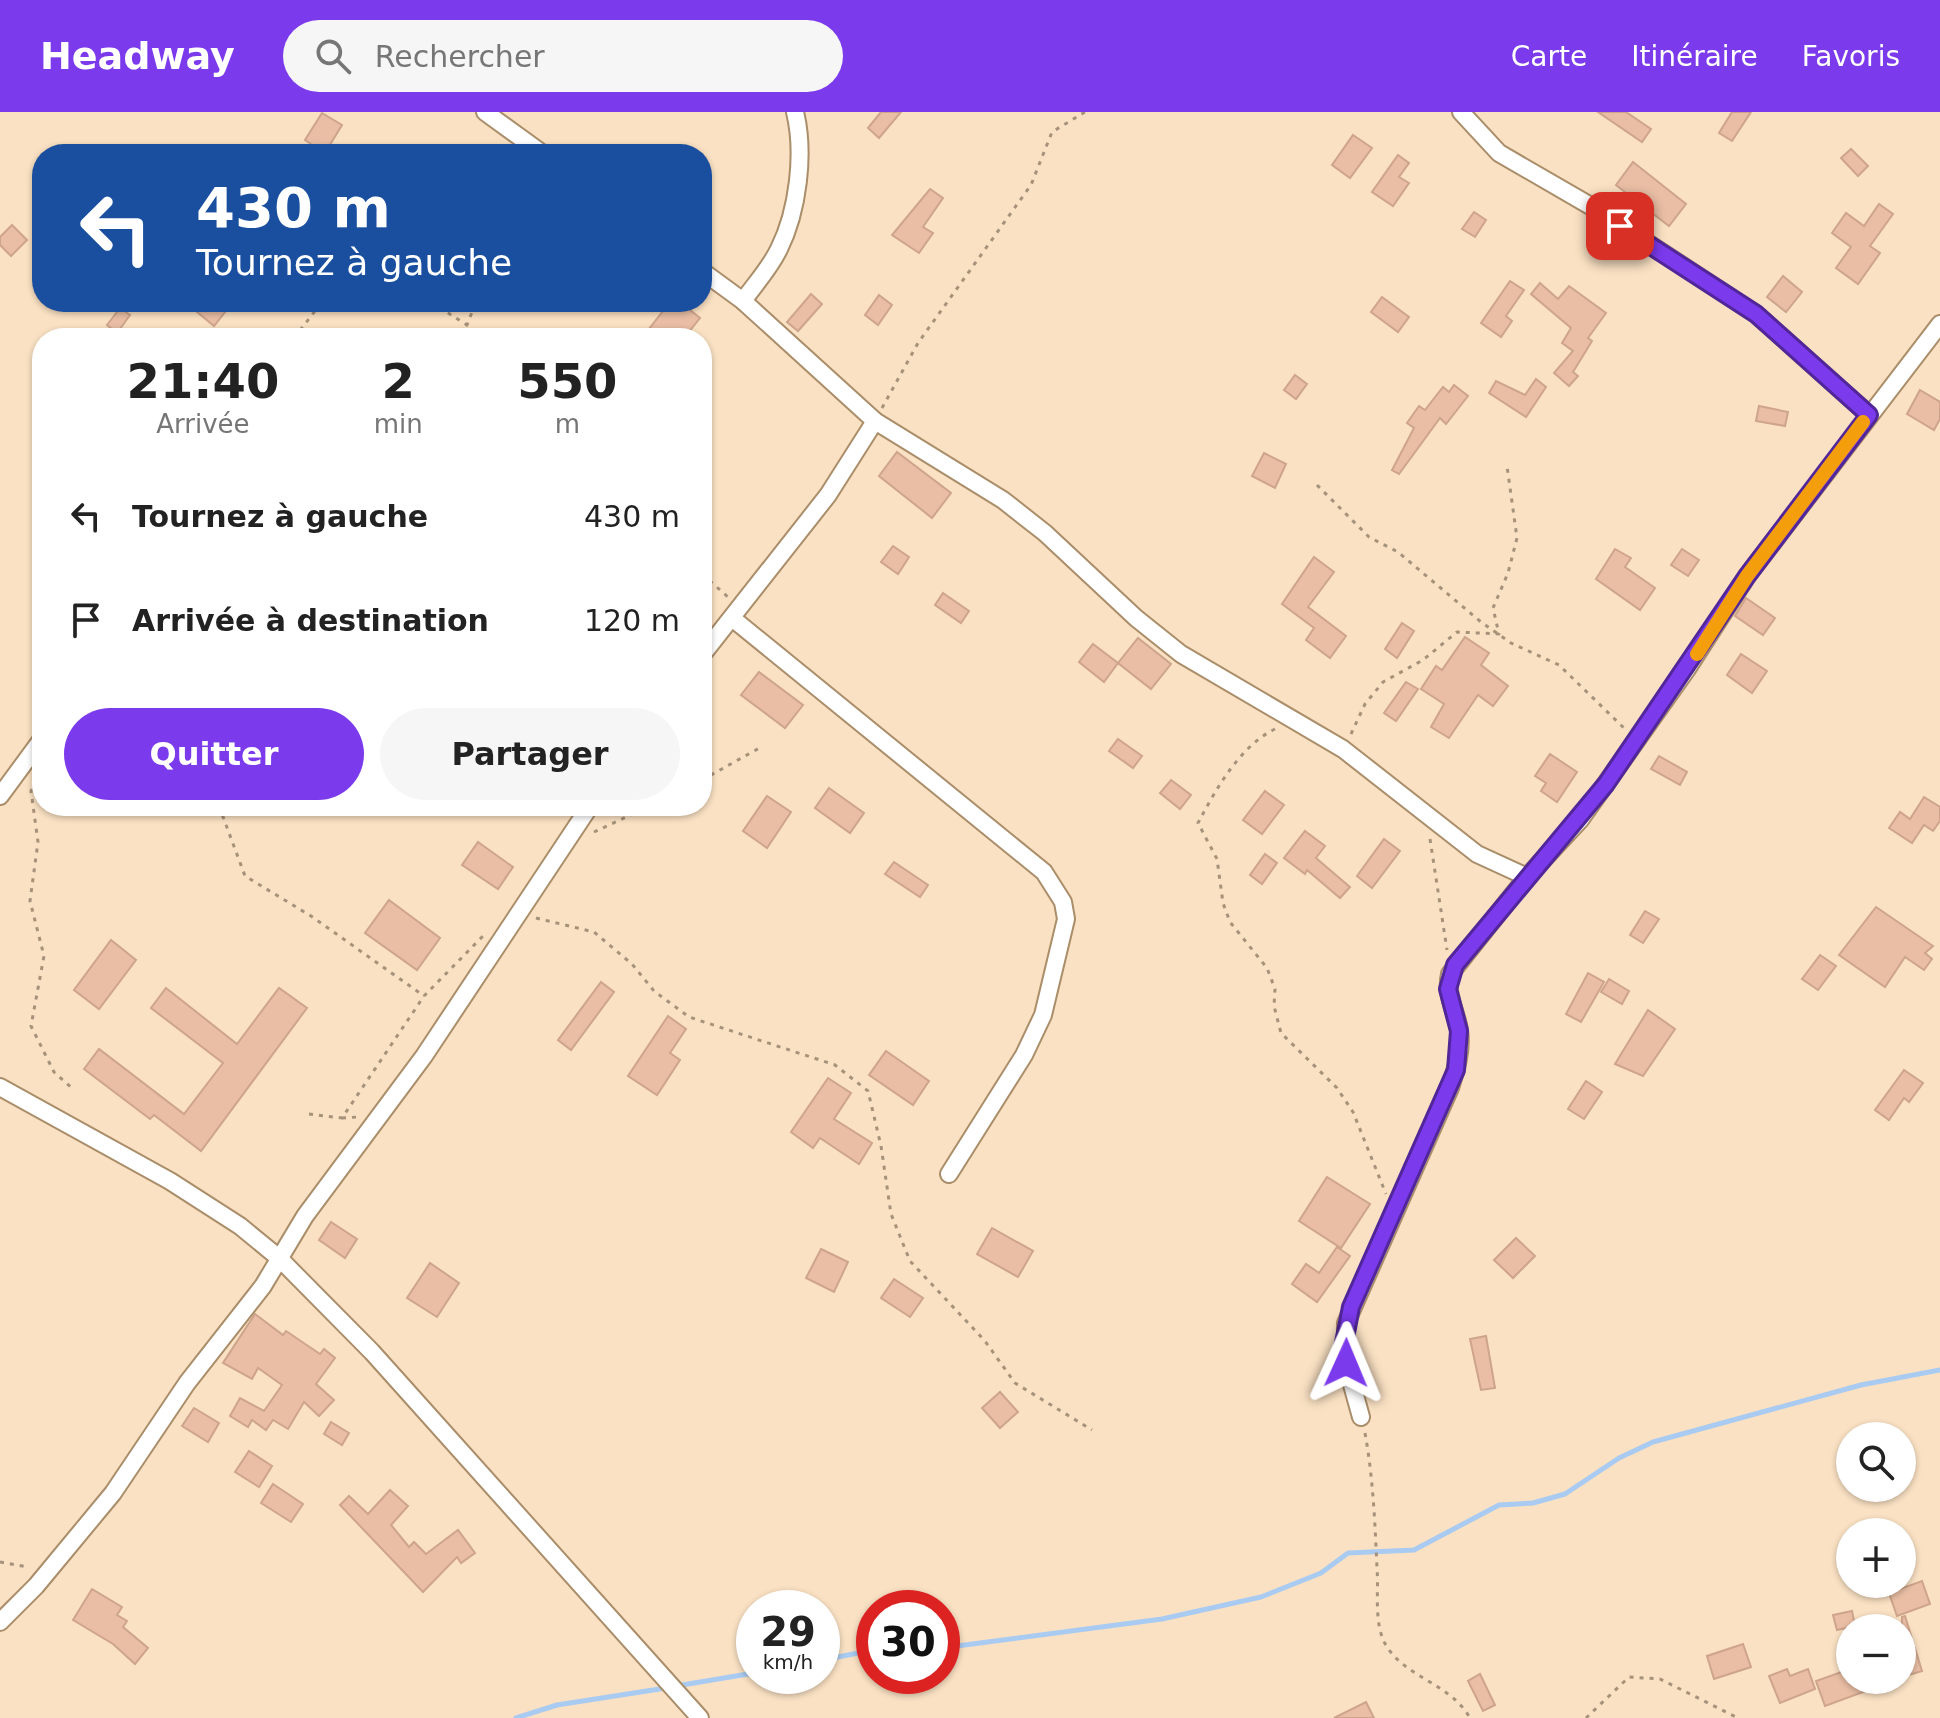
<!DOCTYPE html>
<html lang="fr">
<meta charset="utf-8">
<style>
body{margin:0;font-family:"DejaVu Sans",sans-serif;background:#f6f6f6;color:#222;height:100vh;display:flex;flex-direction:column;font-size:30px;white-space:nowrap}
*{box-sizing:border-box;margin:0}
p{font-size:26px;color:#767676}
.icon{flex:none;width:44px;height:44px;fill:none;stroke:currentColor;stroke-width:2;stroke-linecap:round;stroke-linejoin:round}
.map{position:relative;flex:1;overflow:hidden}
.panel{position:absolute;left:32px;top:216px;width:680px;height:488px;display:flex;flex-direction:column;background:#fff;border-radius:32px;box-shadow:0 2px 6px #0004}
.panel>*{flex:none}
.banner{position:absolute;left:32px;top:32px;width:680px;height:168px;border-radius:32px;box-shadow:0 2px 6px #0004;background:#1a4fa0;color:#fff;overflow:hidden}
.controls{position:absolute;left:1836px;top:1310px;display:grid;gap:16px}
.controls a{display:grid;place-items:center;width:80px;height:80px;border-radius:50%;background:#fff;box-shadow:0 2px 6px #0004;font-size:40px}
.speed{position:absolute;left:736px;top:1478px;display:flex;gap:16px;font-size:40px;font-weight:700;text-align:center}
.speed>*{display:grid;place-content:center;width:104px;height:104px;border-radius:50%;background:#fff;box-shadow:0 2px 6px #0004;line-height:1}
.speed small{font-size:20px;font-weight:400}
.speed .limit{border:12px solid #d22;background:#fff;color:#111}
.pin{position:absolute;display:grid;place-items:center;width:68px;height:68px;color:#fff;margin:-34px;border-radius:16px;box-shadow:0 4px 12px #0006}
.me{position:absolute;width:88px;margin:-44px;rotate:1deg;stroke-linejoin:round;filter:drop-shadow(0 0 6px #0008)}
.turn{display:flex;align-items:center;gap:28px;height:168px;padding:0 32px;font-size:36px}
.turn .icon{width:104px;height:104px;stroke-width:2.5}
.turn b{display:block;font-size:56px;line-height:68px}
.eta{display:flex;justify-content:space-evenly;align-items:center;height:136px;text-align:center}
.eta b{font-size:48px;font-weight:700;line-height:56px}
.primary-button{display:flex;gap:16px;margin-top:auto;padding:16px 32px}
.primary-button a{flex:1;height:92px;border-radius:48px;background:#7c3aed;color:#fff;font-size:32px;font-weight:700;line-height:92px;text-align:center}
.primary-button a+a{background:#f6f6f6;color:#222}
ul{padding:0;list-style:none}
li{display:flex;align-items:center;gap:24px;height:104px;padding:0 32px}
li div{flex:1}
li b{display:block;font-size:30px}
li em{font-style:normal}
header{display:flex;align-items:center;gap:48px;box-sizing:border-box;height:112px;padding:0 40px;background:#7c3aed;color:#fff}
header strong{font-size:38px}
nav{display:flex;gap:44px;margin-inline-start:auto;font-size:28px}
.search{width:560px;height:72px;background:#f6f6f6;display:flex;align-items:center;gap:20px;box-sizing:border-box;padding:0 28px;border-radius:44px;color:#767676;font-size:30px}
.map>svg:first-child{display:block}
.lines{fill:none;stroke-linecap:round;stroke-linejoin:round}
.stream{stroke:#aacbf1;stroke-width:5}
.building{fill:#e9bea4;stroke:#cea48b;stroke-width:2}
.minor-casing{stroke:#aa8d69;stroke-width:20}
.path{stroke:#a6927a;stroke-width:3;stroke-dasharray:4 6;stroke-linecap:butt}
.minor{stroke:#fff;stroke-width:16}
.route-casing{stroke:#51269a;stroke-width:20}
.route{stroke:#7c3aed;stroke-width:14}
.slow{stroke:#f59e0b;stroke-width:14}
</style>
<header>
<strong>Headway</strong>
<div class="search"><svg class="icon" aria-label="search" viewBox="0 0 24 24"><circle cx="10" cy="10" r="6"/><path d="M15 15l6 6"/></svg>Rechercher</div>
<nav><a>Carte</a><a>Itinéraire</a><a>Favoris</a></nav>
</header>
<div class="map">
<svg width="1940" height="1606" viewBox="0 0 1940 1606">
<rect width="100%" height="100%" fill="#fae1c3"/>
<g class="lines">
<g class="stream">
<polyline points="942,1536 1162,1507 1261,1485 1321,1461 1348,1441 1414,1438 1499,1393 1533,1391 1565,1382 1619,1346 1653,1330 1861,1273 1940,1258"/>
<polyline points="822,1548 874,1538"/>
<polyline points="676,1574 754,1561"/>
<polyline points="516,1606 557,1593 666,1576"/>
</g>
</g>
<g class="building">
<polygon points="881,0 901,0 879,26 868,16"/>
<polygon points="1598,0 1626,0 1651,17 1642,30"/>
<polygon points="1732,0 1751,0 1732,29 1719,21"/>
<polygon points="322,1 342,13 325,41 305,28"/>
<polygon points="1353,23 1372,36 1350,66 1332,53"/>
<polygon points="1851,37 1868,54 1858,64 1841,46"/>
<polygon points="1398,43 1409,51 1399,65 1409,71 1393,94 1372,80"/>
<polygon points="1633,50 1686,92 1669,114 1616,73"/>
<polygon points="930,77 943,86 923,115 933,121 919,141 892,123"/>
<polygon points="1879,92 1893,102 1870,134 1880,141 1858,172 1836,156 1851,135 1832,121 1846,101 1864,114"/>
<polygon points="1474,100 1486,108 1475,125 1462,117"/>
<polygon points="12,113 27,128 11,144 0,133 0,125"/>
<polygon points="1783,164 1802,180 1786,200 1767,185"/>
<polygon points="1510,169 1524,178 1506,204 1512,209 1501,225 1481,211"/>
<polygon points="1540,171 1558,187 1569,174 1606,201 1588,226 1592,229 1573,260 1578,264 1569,274 1554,261 1573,239 1562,231 1571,216 1531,182"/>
<polygon points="811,182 822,192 798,219 787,210"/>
<polygon points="879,183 892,193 878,213 865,203"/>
<polygon points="1382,185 1409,205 1398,220 1371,200"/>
<polygon points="185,190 233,190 214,214"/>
<polygon points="670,190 680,190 700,206 684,226 642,226"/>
<polygon points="120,196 130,203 117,221 107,213"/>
<polygon points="1295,263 1307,272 1296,287 1284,278"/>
<polygon points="1536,267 1546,275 1526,305 1489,281 1496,269 1525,283"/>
<polygon points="1454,273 1468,284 1446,312 1440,306 1399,362 1392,358 1414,316 1407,311 1419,294 1425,298 1443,275 1449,280"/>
<polygon points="1920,278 1940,290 1940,307 1934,318 1907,302"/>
<polygon points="1759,294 1788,300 1785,314 1756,309"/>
<polygon points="897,340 951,381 932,406 879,364"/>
<polygon points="1264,341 1286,352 1275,376 1252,364"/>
<polygon points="893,434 909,445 898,462 881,450"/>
<polygon points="1615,437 1631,446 1625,455 1655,476 1640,498 1596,467"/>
<polygon points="1682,437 1699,448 1688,464 1671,453"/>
<polygon points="1314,445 1334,460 1308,495 1346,524 1330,546 1306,528 1314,516 1282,492"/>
<polygon points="943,481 969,499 961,511 935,493"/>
<polygon points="1746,486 1775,506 1763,523 1735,504"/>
<polygon points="1402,511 1414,519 1397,546 1385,537"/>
<polygon points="1465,525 1489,541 1481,553 1508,574 1493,594 1478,583 1449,626 1431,615 1444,592 1421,577 1436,554 1442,558"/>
<polygon points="1138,526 1171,552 1151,577 1118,551"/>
<polygon points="1093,532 1118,551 1104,570 1079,550"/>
<polygon points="1741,542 1767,559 1752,581 1727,563"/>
<polygon points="759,560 803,593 785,616 741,583"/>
<polygon points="1406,570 1418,577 1396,609 1384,601"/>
<polygon points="1118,627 1142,644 1133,656 1109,639"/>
<polygon points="1550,642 1577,660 1557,690 1541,679 1546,671 1535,664"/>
<polygon points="1659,644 1687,660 1680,673 1651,657"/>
<polygon points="1171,668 1191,683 1180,697 1160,681"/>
<polygon points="829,676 864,701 850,721 815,696"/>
<polygon points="1265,679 1284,693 1262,722 1243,708"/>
<polygon points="767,684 791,700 767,736 743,719"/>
<polygon points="1924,685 1940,695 1940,709 1933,719 1924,713 1912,731 1889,716 1900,700 1910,707"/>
<polygon points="1305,719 1325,734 1316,746 1350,775 1340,786 1307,758 1305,762 1284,746"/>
<polygon points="1384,727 1400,739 1372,776 1357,764"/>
<polygon points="478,730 513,755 498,777 462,753"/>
<polygon points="1265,742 1277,751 1262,772 1250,763"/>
<polygon points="894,750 928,773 920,785 885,762"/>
<polygon points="389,788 440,826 417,858 365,821"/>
<polygon points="1876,795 1933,834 1925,841 1932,847 1924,858 1905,845 1885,875 1839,843"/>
<polygon points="1645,799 1659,807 1643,831 1630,823"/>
<polygon points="111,828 136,848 99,897 74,878"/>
<polygon points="1820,843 1836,854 1818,878 1802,867"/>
<polygon points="1588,861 1604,870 1581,910 1566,902"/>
<polygon points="1609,867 1629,879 1622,892 1601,880"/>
<polygon points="601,870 614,880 571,938 558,928"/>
<polygon points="166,876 237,932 279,876 307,896 201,1039 154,1003 150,1007 84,957 99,937 184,1002 223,951 151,896"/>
<polygon points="1648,898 1675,917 1643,964 1615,952"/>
<polygon points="668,904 686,917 670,941 680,948 657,983 628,964"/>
<polygon points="886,939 929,969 913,993 869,963"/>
<polygon points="1904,958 1923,971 1909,990 1904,986 1889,1008 1875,998"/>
<polygon points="828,966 851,981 834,1007 872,1031 859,1052 820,1026 813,1036 791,1020"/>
<polygon points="1586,969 1602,980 1584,1007 1568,997"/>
<polygon points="1327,1065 1370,1092 1341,1136 1299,1109"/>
<polygon points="331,1110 357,1127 345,1146 319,1128"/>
<polygon points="992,1116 1033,1139 1018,1165 977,1142"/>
<polygon points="1516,1126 1535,1144 1513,1166 1494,1148"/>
<polygon points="1337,1135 1350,1144 1317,1190 1292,1172 1306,1152 1319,1161"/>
<polygon points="821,1137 848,1150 834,1180 806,1166"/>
<polygon points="430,1151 459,1171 437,1205 407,1186"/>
<polygon points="894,1167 923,1186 910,1205 881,1186"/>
<polygon points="255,1202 283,1223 286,1219 320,1242 324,1237 335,1246 316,1272 334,1288 319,1304 304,1290 288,1317 273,1308 266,1318 252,1308 248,1315 230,1304 240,1286 264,1299 282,1273 258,1256 252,1267 223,1251"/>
<polygon points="1486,1224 1495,1276 1481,1278 1470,1227"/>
<polygon points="1000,1280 1018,1300 1000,1316 982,1296"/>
<polygon points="194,1296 219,1311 208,1330 182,1314"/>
<polygon points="331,1310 349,1321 342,1333 324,1322"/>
<polygon points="249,1339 272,1354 259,1375 235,1360"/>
<polygon points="273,1372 303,1392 291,1410 261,1391"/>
<polygon points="390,1378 408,1394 391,1413 409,1435 414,1430 426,1442 458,1418 475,1441 461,1451 457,1445 423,1480 340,1393 349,1384 368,1402"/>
<polygon points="1922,1469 1930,1492 1897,1504 1889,1481"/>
<polygon points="92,1477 122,1495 117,1503 127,1509 123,1515 148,1536 135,1552 113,1532 73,1508"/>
<polygon points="1852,1499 1855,1514 1837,1518 1833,1503"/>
<polygon points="1905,1504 1922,1559 1902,1565 1902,1505"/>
<polygon points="1743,1532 1751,1555 1714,1567 1707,1544"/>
<polygon points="1787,1557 1790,1564 1808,1557 1815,1577 1780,1591 1769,1564"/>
<polygon points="1850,1557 1850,1568 1863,1568 1866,1579 1825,1594 1816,1569"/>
<polygon points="1480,1562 1495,1593 1483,1599 1468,1569"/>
<polygon points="1366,1590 1374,1606 1334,1606"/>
</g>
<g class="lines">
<g class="minor-casing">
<g id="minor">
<polyline points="485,0 543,42"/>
<polyline points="1461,0 1499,41 1594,96 1756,202 1869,303"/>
<polyline points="702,159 743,189 875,309 1003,388 1045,421 1136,506 1181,542 1343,637 1477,742 1527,765"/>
<path d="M743,189C755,172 770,156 779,137C798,99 805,41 795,0"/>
<polyline points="732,506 1044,760 1063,790 1066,807 1043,903 1024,943 949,1062"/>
<polyline points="702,543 828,383 875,309"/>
<polyline points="0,684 42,627"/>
<polyline points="0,975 170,1069 240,1114 279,1146 372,1240 700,1606"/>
<path d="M1361,1305L1346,1251V1211L1450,976C1456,957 1462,938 1459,918C1456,898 1445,883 1450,862L1527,765L1580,708L1687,557L1747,464L1940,212"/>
<polyline points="0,1510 36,1474 113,1381 187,1271 263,1174 305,1104 424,944 590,694"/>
</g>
</g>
<g class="path">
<polyline points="268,190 319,194"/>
<polyline points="431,190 467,213"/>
<polyline points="294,226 322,190"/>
<polyline points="450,226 467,213 476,190"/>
<polyline points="882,296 918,231 1031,73 1052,20 1085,0"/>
<polyline points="1317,373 1369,425 1398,440 1481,510 1511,531 1559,553 1625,617"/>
<polyline points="702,462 728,485"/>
<path d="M1275,617C1240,634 1216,677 1198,711L1217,747L1223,791L1230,810L1267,856L1275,877L1274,894L1281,921L1337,976L1353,1000L1386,1082"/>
<polyline points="1351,622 1365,592 1383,570 1423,548 1457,520 1499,522 1493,496 1508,461 1517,426 1507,354"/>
<polyline points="40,659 31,679 38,730 30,789 44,844 31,914 54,960 73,977"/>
<polyline points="702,668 763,634"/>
<polyline points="219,694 245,764 311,804 424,884"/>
<polyline points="594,720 650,694"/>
<polyline points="1430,727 1447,838"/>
<polyline points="536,806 594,820 632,852 654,879 689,905 835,953 868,979 881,1034 891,1102 910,1149 985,1229 1015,1271 1092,1318"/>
<polyline points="309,1002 342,1006 424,884 486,821"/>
<polyline points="342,1006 358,1005"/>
<path d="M1365,1321C1373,1365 1375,1411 1377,1456C1379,1481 1373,1513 1387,1535C1407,1566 1451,1572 1470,1606"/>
<polyline points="0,1450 28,1455"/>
<polyline points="1586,1606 1629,1565 1660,1567 1738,1606"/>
</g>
<use href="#minor" class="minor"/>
</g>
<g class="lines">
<g class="route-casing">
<polyline id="route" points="1346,1251 1343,1236 1351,1195 1456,958 1459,919 1448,877 1455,853 1606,672 1747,464 1869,303 1756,202 1620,114"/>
</g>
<use href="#route" class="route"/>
<polyline class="slow" points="1697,542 1747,464 1863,310"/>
</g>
</svg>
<div class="controls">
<a><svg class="icon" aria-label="search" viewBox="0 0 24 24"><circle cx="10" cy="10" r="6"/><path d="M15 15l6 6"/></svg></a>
<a>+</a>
<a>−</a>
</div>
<div class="speed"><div>29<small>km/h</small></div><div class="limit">30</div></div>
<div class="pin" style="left:1620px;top:114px;background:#d93025"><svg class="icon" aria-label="arrive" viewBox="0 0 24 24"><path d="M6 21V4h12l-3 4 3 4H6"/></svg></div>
<svg class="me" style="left:1346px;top:1251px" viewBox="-20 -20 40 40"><path d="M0-17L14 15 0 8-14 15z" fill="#7c3aed" stroke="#fff" stroke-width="4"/></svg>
<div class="banner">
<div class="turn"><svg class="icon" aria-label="left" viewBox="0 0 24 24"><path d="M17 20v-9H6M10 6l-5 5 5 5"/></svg><div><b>430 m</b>Tournez à gauche</div></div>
</div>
<section class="panel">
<div class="eta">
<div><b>21:40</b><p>Arrivée</p></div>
<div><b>2</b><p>min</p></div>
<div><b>550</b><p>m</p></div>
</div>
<ul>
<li><svg class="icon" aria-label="left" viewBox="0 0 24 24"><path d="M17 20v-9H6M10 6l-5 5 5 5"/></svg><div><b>Tournez à gauche</b></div><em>430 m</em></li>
<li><svg class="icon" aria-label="arrive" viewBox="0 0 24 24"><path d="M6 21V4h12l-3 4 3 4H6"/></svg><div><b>Arrivée à destination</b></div><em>120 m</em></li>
</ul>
<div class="primary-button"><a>Quitter</a><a>Partager</a></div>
</section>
</div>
